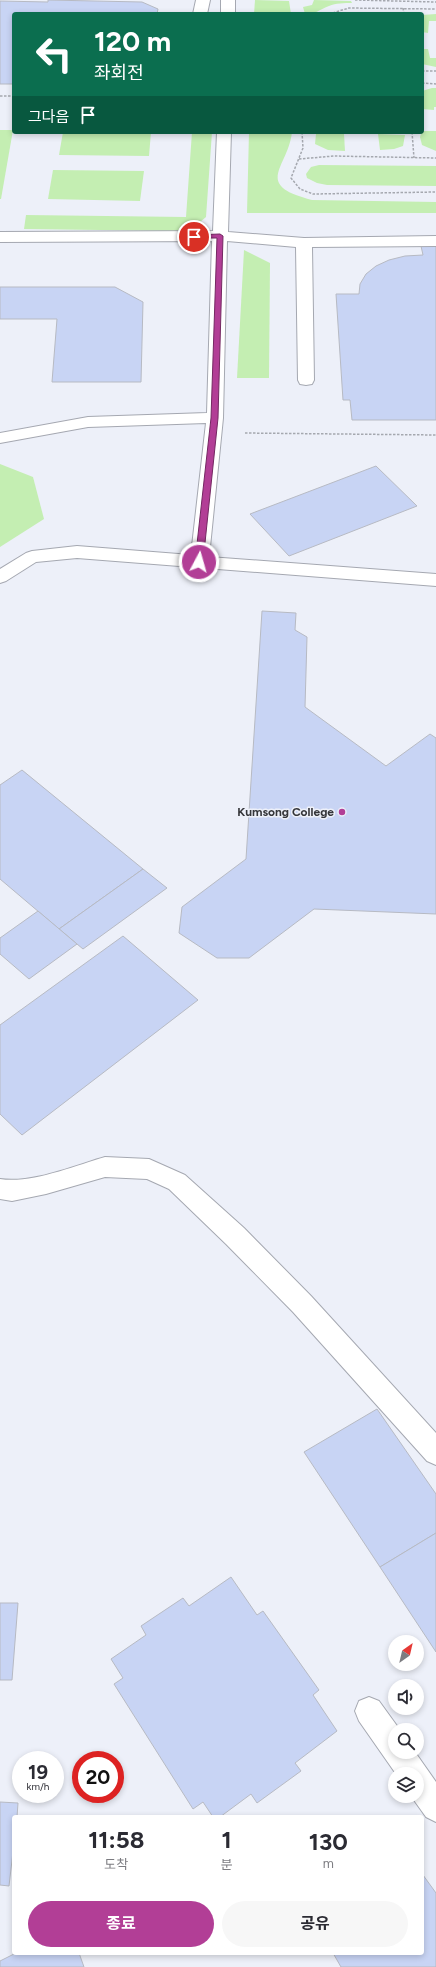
<!DOCTYPE html>
<html lang="ko">
<meta charset="utf-8">
<style>
body{margin:0;font-family:Figtree,"Noto Sans KR",sans-serif;background:#f7f7f7;color:#2b2b33;height:100vh;display:flex;flex-direction:column;font-size:15px;white-space:nowrap}
*{box-sizing:border-box;margin:0}
p{font-size:13px;color:#7c7c81}
.icon{flex:none;width:22px;height:22px;fill:none;stroke:currentColor;stroke-width:2;stroke-linecap:round;stroke-linejoin:round}
.map{position:relative;flex:1;overflow:hidden}
.sheet{position:absolute;left:12px;top:1815px;width:412px;height:140px;display:flex;flex-direction:column;background:#fff;border-radius:4px;box-shadow:0 2px 6px #0003}
.sheet>*{flex:none}
.guide{position:absolute;left:12px;top:12px;width:412px;height:122px;border-radius:4px;box-shadow:0 2px 6px #0003;background:#0b6e4f;color:#fff;overflow:hidden}
.needle{width:26px;rotate:34deg}
.fabs{position:absolute;left:388px;top:1635px;display:grid;gap:8px}
.fabs a{display:grid;place-items:center;width:36px;height:36px;border-radius:50%;background:#fff;box-shadow:0 2px 6px #0003;font-size:20px}
.speed{position:absolute;left:12px;top:1751px;display:flex;gap:8px;font-size:20px;font-weight:700;text-align:center}
.speed>*{display:grid;place-content:center;width:52px;height:52px;border-radius:50%;background:#fff;box-shadow:0 2px 6px #0003;line-height:1}
.speed small{font-size:10px;font-weight:400}
.speed .limit{border:6px solid #d22;background:#fff;color:#111}
.pin{position:absolute;display:grid;place-items:center;width:34px;height:34px;color:#fff;margin:-17px;border:2px solid #fff;border-radius:50%;box-shadow:0 1px 4px #0007}
.me{position:absolute;width:44px;margin:-22px;rotate:6deg;stroke-linejoin:round;filter:drop-shadow(0 0 3px #0008)}
.turn{display:flex;align-items:center;gap:14px;height:84px;padding:0 16px;font-size:18px}
.turn .icon{width:52px;height:52px;stroke-width:2.5}
.turn b{display:block;font-size:28px;line-height:34px}
.then{display:flex;align-items:center;height:38px;padding:0 16px;background:#0003;gap:8px;font-size:15px}
.eta{display:flex;justify-content:space-evenly;align-items:center;height:68px;text-align:center}
.eta b{font-size:24px;font-weight:700;line-height:28px}
.cta{display:flex;gap:8px;margin-top:auto;padding:8px 16px}
.cta a{flex:1;height:46px;border-radius:24px;background:#b23e96;color:#fff;font-size:16px;font-weight:700;line-height:46px;text-align:center}
.cta a+a{background:#f7f7f7;color:#2b2b33}
.map>svg:first-child{display:block}
.green{fill:#c4eeb2}
.building{fill:#c8d4f4;stroke:#b7bac3}
.lines{fill:none;stroke-linecap:round;stroke-linejoin:round}
.minor-casing{stroke:#a5a8b1;stroke-width:2}
.path{stroke:#a5a8af;stroke-width:1.5;stroke-dasharray:2.5 1.5;stroke-linecap:butt}
.minor{fill:#fff;fill-rule:evenodd}
.route{fill:#b23e96;stroke:#742862}
.poi-dot{fill:#b23e96;stroke:#edf0f9;stroke-width:1.5}
.labels{text-anchor:middle;dominant-baseline:central;stroke-width:3;stroke-linejoin:round;paint-order:stroke}
.poi-label{font-size:12px;font-weight:bold;fill:#35363a;stroke:#edf0f9;text-anchor:end}
</style>
<div class="map">
<svg width="436" height="1967" viewBox="0 0 436 1967">
<rect width="100%" height="100%" fill="#edf0f9"/>
<g class="green">
<polygon points="255,0 289,1 291,14 254,14"/>
<path d="M314,0L351,1L352,3C344,3 336,3 329,6C318,10 317,14 305,14L303,7L312,5Z"/>
<polygon points="436,14 436,21 429,21 428,33 422,32 422,15"/>
<polygon points="422,49 428,49 430,58 436,58 436,67 422,64"/>
<polygon points="432,88 436,88 436,107 434,107 434,110 422,109 422,91"/>
<polygon points="0,130 13,130 1,199 0,199"/>
<polygon points="422,131 436,131 436,151 422,145 420,137"/>
<polygon points="63,132 151,132 149,156 59,155"/>
<polygon points="192,132 212,132 206,217 193,228 176,231 24,229 26,215 186,217"/>
<path d="M249,132H292C288,168 252,185 312,200L436,202V213H247Z"/>
<polygon points="316,134 344,134 345,151 328,150 315,144"/>
<polygon points="378,134 405,135 403,146 394,149 380,150"/>
<polygon points="319,165 436,166 436,186 327,185 317,183 307,178 306,174 311,167"/>
<polygon points="53,170 144,171 140,201 48,199"/>
<polygon points="244,250 270,263 269,378 237,378"/>
<polygon points="0,464 33,477 44,519 0,547"/>
</g>
<g class="building">
<polygon points="48,0 142,2 158,9 157,14 14,14 14,84 0,84 0,1 48,2"/>
<polygon points="421,246 436,246 436,420 352,420 350,400 343,400 336,294 359,294 360,284 366,274 376,266 389,260 405,256 423,255"/>
<polygon points="0,287 115,287 143,302 141,382 52,382 57,319 0,319"/>
<polygon points="376,466 417,506 289,556 250,514"/>
<polygon points="262,611 296,613 295,630 307,637 305,707 386,766 430,734 436,738 436,914 314,909 249,958 217,958 179,933 182,907 246,859"/>
<polygon points="22,770 143,869 59,929 0,879 0,785"/>
<polygon points="143,869 167,888 83,949 59,929"/>
<polygon points="38,911 77,944 29,979 0,954 0,938"/>
<polygon points="123,936 198,1000 22,1135 0,1114 0,1025"/>
<polygon points="377,1409 436,1494 436,1533 380,1567 304,1452"/>
<polygon points="436,1533 436,1652 380,1567"/>
<polygon points="231,1577 257,1615 263,1611 319,1690 313,1695 337,1731 295,1763 301,1771 257,1803 251,1794 220,1817 213,1817 203,1802 193,1809 114,1684 123,1678 111,1659 146,1635 141,1626 183,1598 189,1606"/>
<polygon points="0,1603 18,1603 12,1680 0,1680"/>
<polygon points="0,1802 18,1803 17,1817 14,1817 14,1843 9,1886 0,1885"/>
<polygon points="423,1875 436,1893 436,1967 341,1967 333,1953 422,1953"/>
<polygon points="16,1953 79,1953 84,1967 0,1967 0,1961"/>
</g>
<g class="lines">
<g class="minor-casing">
<g id="minor">
<polygon points="196,0 210,0 207,14 193,14"/>
<rect x="221" y="0" width="14" height="14"/>
<polygon points="217,132 231,132 228,232 304,238 436,236 436,246 312,247 314,380 312,384 306,385 300,384 298,380 296,247 227,241 223,418 209,557 436,574 436,586 77,558 36,562 6,581 0,583 0,569 26,553 32,551 77,546 191,555 206,423 88,427 0,443 0,433 88,417 207,413 212,241 0,242 0,232 213,231"/>
<path d="M105,1157L149,1159L185,1175L244,1228L311,1296L436,1433V1465L427,1461L293,1312L226,1244L169,1189L147,1179L105,1177L46,1194L12,1201L0,1199V1179C31,1184 74,1166 105,1157Z"/>
<polygon points="369,1697 379,1701 400,1730 395,1730 395,1752 415,1752 436,1782 436,1822 426,1817 411,1796 417,1796 417,1774 396,1774 359,1721 355,1711 359,1701"/>
</g>
</g>
<g class="path">
<polyline points="355,0 436,2"/>
<polyline points="403,8 404,14"/>
<polyline points="329,14 349,8 436,9"/>
<polyline points="422,71 436,71"/>
<polyline points="422,83 436,84"/>
<polyline points="0,96 14,96"/>
<polyline points="302,132 303,148 291,178 300,189 313,194 436,192"/>
<polyline points="412,132 414,158"/>
<polyline points="299,159 334,156 436,158"/>
<polyline points="245,433 436,435"/>
</g>
<use href="#minor" class="minor"/>
</g>
<polygon class="route" points="220,234 223,236 218,418 203,562 199,564 195,562 211,418 217,238 194,238 191,237 194,235"/>
<circle class="poi-dot" cx="342" cy="812" r="4"/>
<g class="labels">
<g class="poi-label">
<text x="334" y="812">Kumsong College</text>
</g>
</g>
</svg>
<div class="fabs">
<a><svg class="needle" viewBox="-14 -14 28 28"><path d="M0-13l5 13h-10z" fill="#e53935"/><path d="M0 13l5-13h-10z" fill="#7c7c81"/></svg></a>
<a><svg class="icon" aria-label="sound" viewBox="0 0 24 24"><path d="M4 9h4l5-4v14l-5-4H4zM17 9q2 3 0 6"/></svg></a>
<a><svg class="icon" aria-label="search" viewBox="0 0 24 24"><circle cx="10" cy="10" r="6"/><path d="M15 15l6 6"/></svg></a>
<a><svg class="icon" aria-label="layers" viewBox="0 0 24 24"><path d="M12 4l9 5-9 5-9-5zM3 14l9 5 9-5"/></svg></a>
</div>
<div class="speed"><div>19<small>km/h</small></div><div class="limit">20</div></div>
<div class="pin" style="left:194px;top:237px;background:#d93025"><svg class="icon" aria-label="arrive" viewBox="0 0 24 24"><path d="M6 21V4h12l-3 4 3 4H6"/></svg></div>
<svg class="me" style="left:199px;top:562px" viewBox="-20 -20 40 40"><circle r="17" fill="#b23e96" stroke="#fff" stroke-width="3"/><path d="M0-11L8 9 0 5-8 9z" fill="#fff"/></svg>
<div class="guide">
<div class="turn"><svg class="icon" aria-label="left" viewBox="0 0 24 24"><path d="M17 20v-9H6M10 6l-5 5 5 5"/></svg><div><b>120 m</b>좌회전</div></div>
<div class="then">그다음<svg class="icon" aria-label="arrive" viewBox="0 0 24 24"><path d="M6 21V4h12l-3 4 3 4H6"/></svg></div>
</div>
<section class="sheet">
<div class="eta">
<div><b>11:58</b><p>도착</p></div>
<div><b>1</b><p>분</p></div>
<div><b>130</b><p>m</p></div>
</div>
<div class="cta"><a>종료</a><a>공유</a></div>
</section>
</div>
